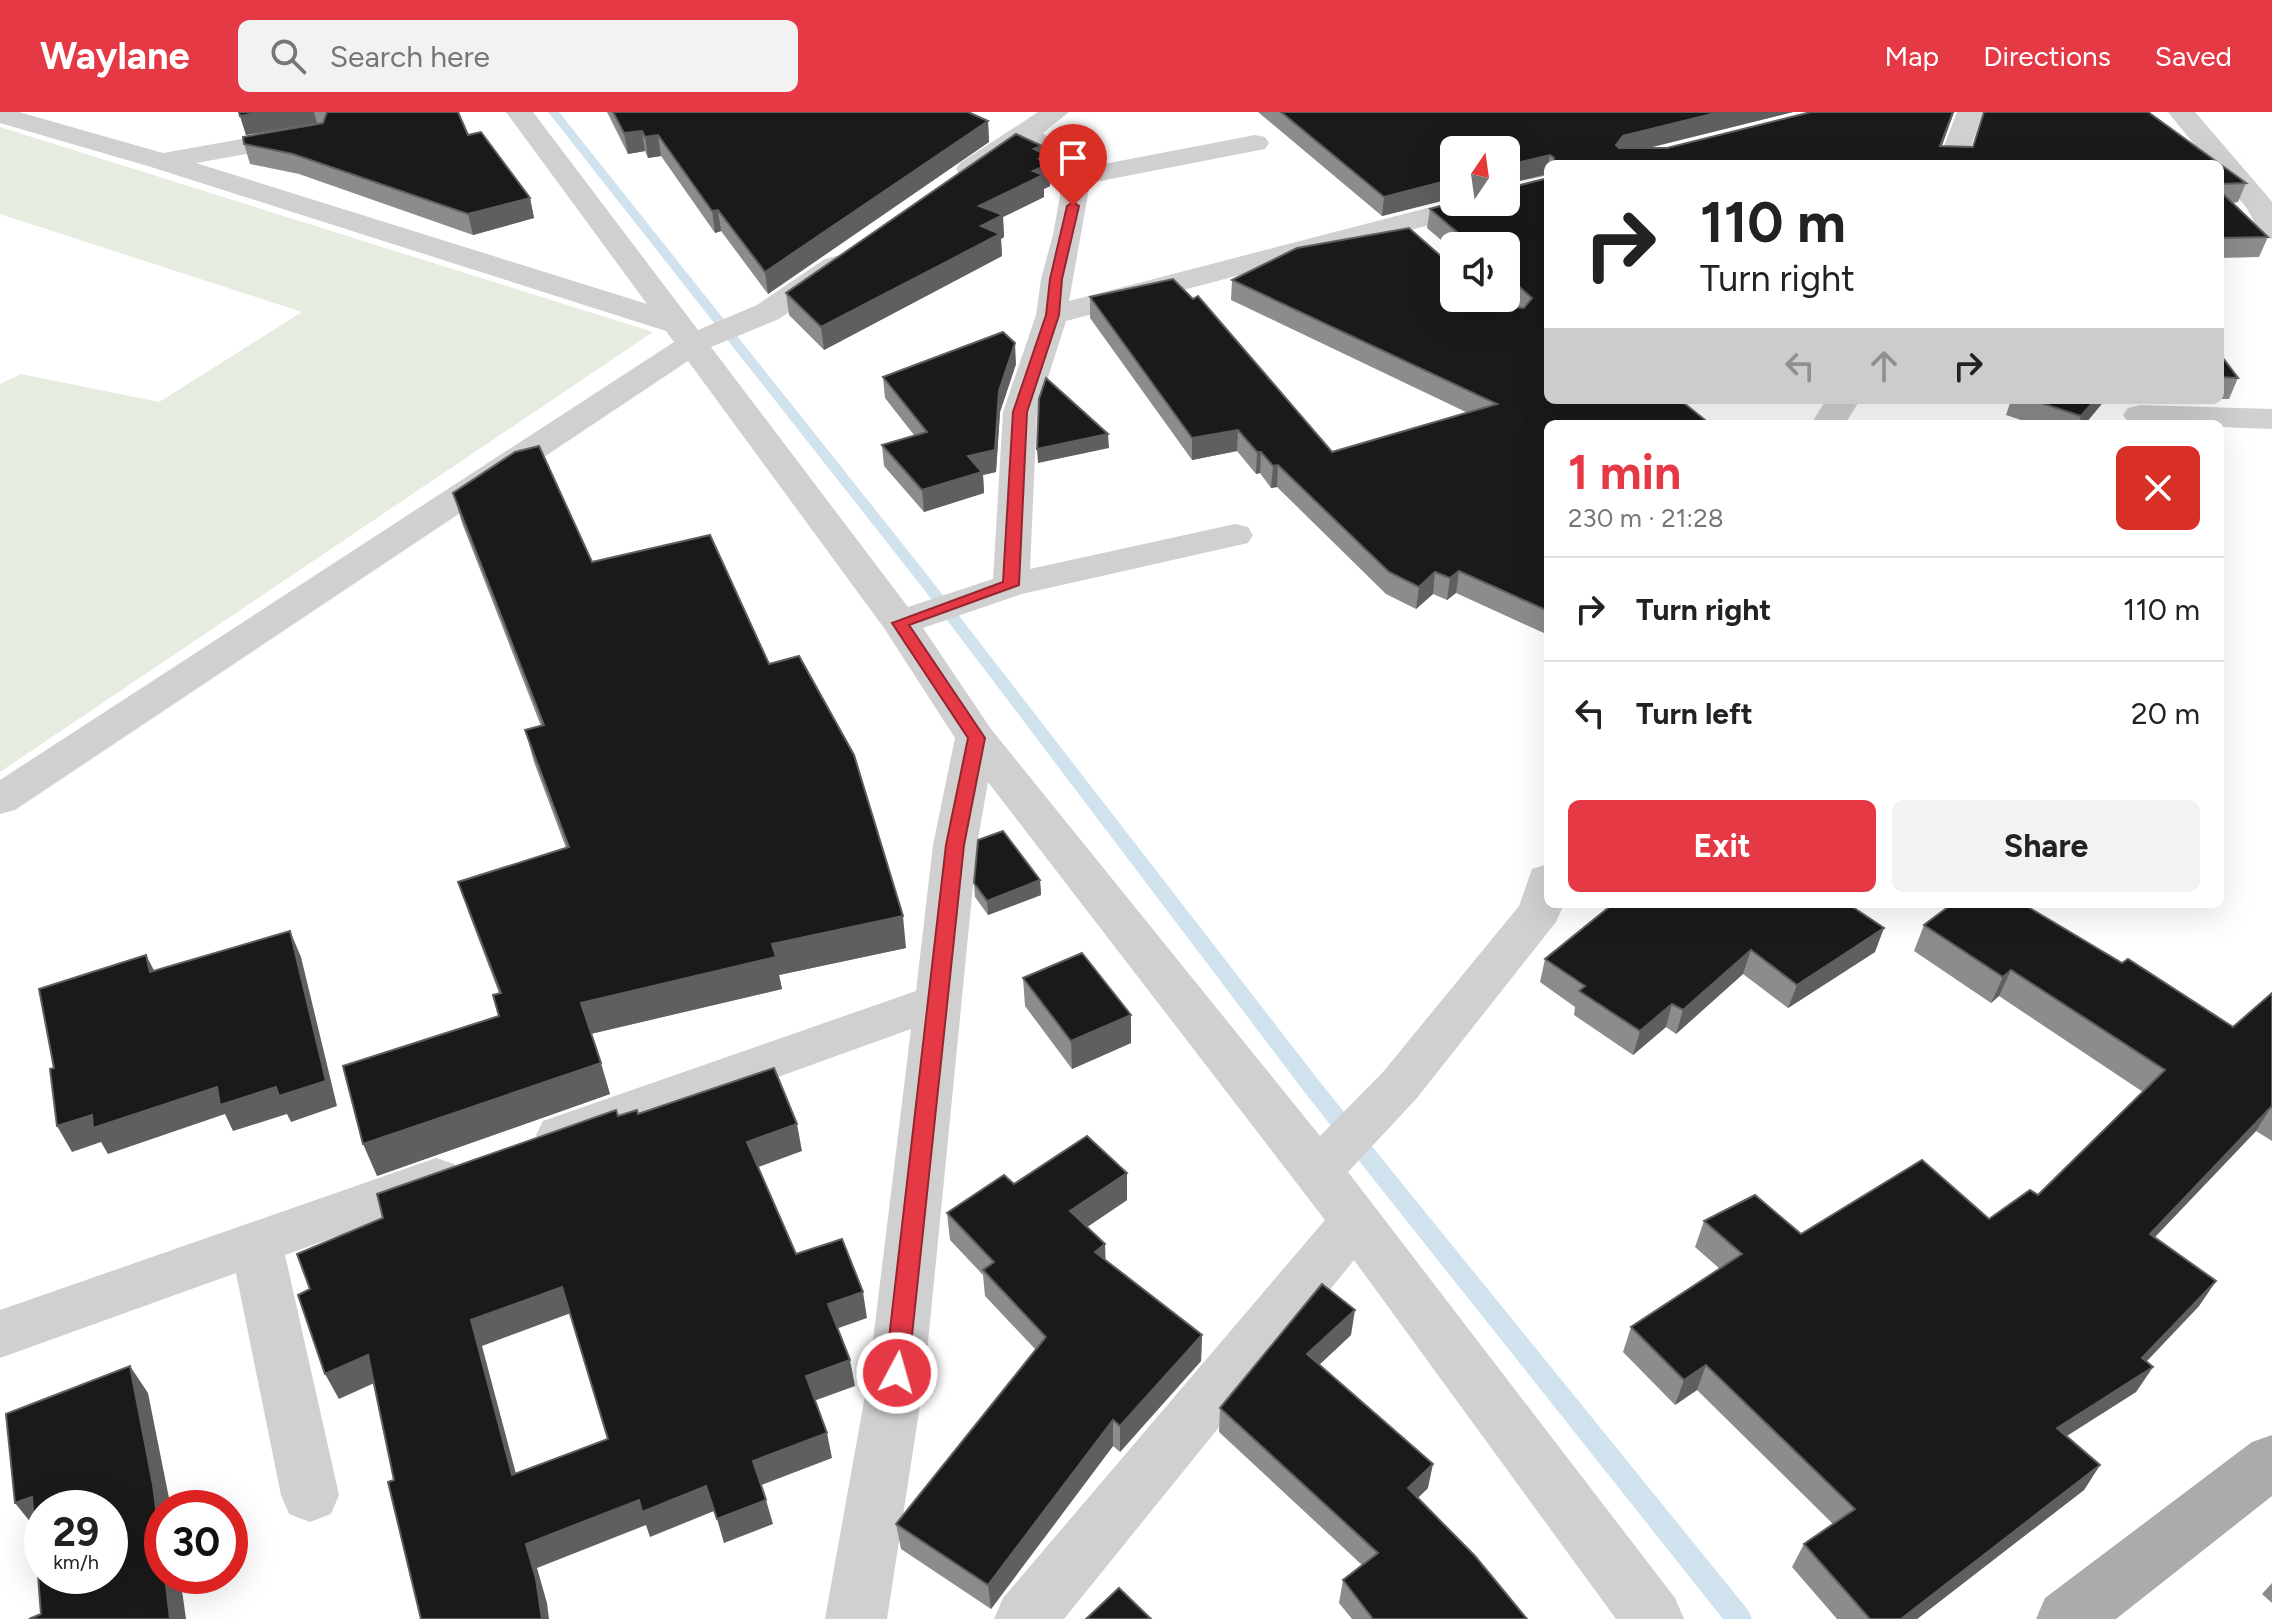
<!DOCTYPE html>
<meta charset="utf-8">
<style>
body{margin:0;font-family:Figtree,sans-serif;background:#f2f2f2;color:#222;height:100vh;display:flex;flex-direction:column;font-size:30px;white-space:nowrap}
*{box-sizing:border-box;margin:0}
p{font-size:26px;color:#767676}
.icon{flex:none;width:44px;height:44px;fill:none;stroke:currentColor;stroke-width:2;stroke-linecap:round;stroke-linejoin:round}
.map{position:relative;flex:1;overflow:hidden}
.details{position:absolute;left:1544px;top:308px;width:680px;height:488px;display:flex;flex-direction:column;background:#fff;border-radius:12px;box-shadow:0 8px 32px #0002}
.details>*{flex:none}
.banner{position:absolute;left:1544px;top:48px;width:680px;height:244px;border-radius:12px;box-shadow:0 8px 32px #0002;background:#fff;color:#222;overflow:hidden}
.needle{width:52px;rotate:13deg}
.controls{position:absolute;left:1440px;top:24px;display:grid;gap:16px}
.controls a{display:grid;place-items:center;width:80px;height:80px;border-radius:12px;background:#fff;box-shadow:0 8px 32px #0002;font-size:40px}
.speed{position:absolute;left:24px;top:1378px;display:flex;gap:16px;font-size:40px;font-weight:700;text-align:center}
.speed>*{display:grid;place-content:center;width:104px;height:104px;border-radius:50%;background:#fff;box-shadow:0 8px 32px #0002;line-height:1}
.speed small{font-size:20px;font-weight:400}
.speed .limit{border:12px solid #d22;background:#fff;color:#111}
.pin{position:absolute;display:grid;place-items:center;width:68px;height:68px;color:#fff;margin:-82px -34px;border-radius:50% 50% 50% 0;rotate:-45deg;box-shadow:0 0 8px #0007}
.pin .icon{rotate:45deg}
.me{position:absolute;width:88px;margin:-44px;rotate:6deg;stroke-linejoin:round;filter:drop-shadow(0 0 6px #0008)}
.turn{display:flex;align-items:center;gap:28px;height:168px;padding:0 24px;font-size:36px}
.turn .icon{width:104px;height:104px;stroke-width:2.5}
.turn b{display:block;font-size:56px;line-height:68px}
.lanes{display:flex;align-items:center;height:76px;padding:0 24px;background:#0003;justify-content:center;gap:40px;direction:ltr}
.lanes .off{opacity:.35}
.round{display:grid;place-items:center;flex:none;width:84px;height:84px;border-radius:12px;background:#f2f2f2}
.head{display:flex;align-items:center;justify-content:space-between;height:136px;padding:0 24px}
h1{font-size:48px;font-weight:700;line-height:60px;color:#e63946}
.cta{display:flex;gap:16px;margin-top:auto;padding:16px 24px}
.cta a{flex:1;height:92px;border-radius:12px;background:#e63946;color:#fff;font-size:32px;font-weight:700;line-height:92px;text-align:center}
.cta a+a{background:#f2f2f2;color:#222}
ul{padding:0;list-style:none}
li{display:flex;align-items:center;gap:24px;height:104px;padding:0 24px;border-top:2px solid #e0e0e0}
li div{flex:1}
li b{display:block;font-size:30px}
li em{font-style:normal}
header{display:flex;align-items:center;gap:48px;box-sizing:border-box;height:112px;padding:0 40px;background:#e63946;color:#fff}
header strong{font-size:38px}
nav{display:flex;gap:44px;margin-inline-start:auto;font-size:28px}
.search{width:560px;height:72px;background:#f2f2f2;display:flex;align-items:center;gap:20px;box-sizing:border-box;padding:0 28px;border-radius:12px;color:#767676;font-size:30px}
.map>svg:first-child{display:block}
.green{fill:#e6ecdf}
.lines{fill:none;stroke-linecap:round;stroke-linejoin:round}
.stream{fill:#cfe2ee;fill-rule:evenodd}
.minor{fill:#d0d0d0;fill-rule:evenodd}
.major{fill:#ababab;fill-rule:evenodd}
.wall{fill:#8c8c8c}
.shaded-wall{fill:#5f5f5f}
.building{fill:#1a1a1a;stroke:#5f5f5f;stroke-width:2;fill-rule:evenodd}
.route{fill:#e63946;stroke:#96252e;stroke-width:2}
</style>
<header>
<strong>Waylane</strong>
<div class="search"><svg class="icon" aria-label="search" viewBox="0 0 24 24"><circle cx="10" cy="10" r="6"/><path d="M15 15l6 6"/></svg>Search here</div>
<nav><a>Map</a><a>Directions</a><a>Saved</a></nav>
</header>
<div class="map">
<svg width="2272" height="1507" viewBox="0 0 2272 1507">
<rect width="100%" height="100%" fill="#fff"/>
<polygon class="green" points="0,15 653,220 0,660 0,272 21,262 159,290 302,200 0,102"/>
<g class="lines">
<polygon class="stream" points="548,0 559,0 932,469 1323,974 1748,1498 1752,1507 1723,1507 1309,986 922,475"/>
<g class="minor">
<path d="M0,0H19L163,41L304,16L314,18L318,24L314,30L196,51L647,192L506,0H533L698,218L757,193L825,147L836,144L847,147L851,153L847,159L779,207L711,235L908,495L993,467L1003,300L1036,203L1041,167L1053,123L1063,67L1024,33C1006,45 983,69 960,63L956,57L960,51L1038,0H1069L1043,21L1083,56L1255,23L1265,25L1269,31L1265,37L1090,71L1069,189L1454,89L1498,90L1494,96L1066,209L1037,300L1030,457L1235,412L1248,415L1253,423L1248,431L1022,482L923,516L991,617L1320,1024L1383,960L1519,794L1532,757L1548,752V792H1564L1556,810L1417,986L1348,1060L1675,1486L1684,1507H1616L1354,1148L1064,1507H994L1003,1486L1325,1108L988,670L977,733L925,1261L887,1507H825L869,1261L911,917L561,1043L543,1037L536,1023L543,1009L916,879L933,733L955,626L884,516L688,249L15,698L0,702V668L674,230L666,219L151,55L0,11Z"/>
<polygon points="1957,0 1983,0 1965,52 1937,52"/>
<polygon points="2168,0 2195,0 2269,86 2272,90 2272,127 2262,124 2246,95 2220,64 2220,52 2210,52"/>
<polygon points="1826,288 1860,288 1845,312 1811,312"/>
<polygon points="2140,293 2272,297 2272,317 2220,315 2220,312 2128,310 2123,303 2128,296"/>
<polygon points="436,1046 454,1052 462,1067 454,1082 285,1143 339,1383 331,1402 310,1410 289,1402 281,1383 236,1161 0,1246 0,1198"/>
</g>
<polygon class="major" points="2272,1323 2272,1384 2116,1507 2036,1507 2045,1486 2252,1330"/>
</g>
<g class="wall">
<polygon points="239,0 458,0 468,23 530,86 534,106 473,123 299,62 250,52 244,32 320,12 246,23"/>
<polygon points="607,0 968,0 988,9 989,30 768,182 721,119 715,121 661,44 648,46 645,39 628,42"/>
<polygon points="1258,0 1793,0 1649,36 1667,36 1811,0 1954,0 1942,34 1973,35 1984,0 2148,0 2245,69 2246,71 2238,90 2232,91 2268,125 2259,145 2220,146 2220,52 1548,52 1548,63 1506,72 1506,38 1454,38 1454,86 1382,104"/>
<polygon points="1042,34 1042,41 1048,44 1050,74 1044,77 1044,85 1003,105 1004,125 1001,127 1002,144 824,238 789,203 786,181"/>
<polygon points="1548,66 1548,533 1544,532 1546,522 1456,481 1447,488 1433,482 1416,497 1386,482 1277,375 1271,376 1260,361 1256,362 1237,339 1192,348 1090,206 1090,185 1332,340 1468,301 1231,188 1232,168 1454,186 1517,196 1506,185 1506,134 1454,134 1454,139 1427,116 1430,97"/>
<polygon points="2220,242 2238,266 2229,287 2220,287"/>
<polygon points="1016,252 1000,300 996,360 983,363 984,381 924,400 884,354 882,333 914,323 885,286 883,265"/>
<polygon points="2011,288 2105,288 2085,312 2033,312 2006,303"/>
<polygon points="453,381 592,450 769,552 906,836 779,863 782,877 591,922 610,982 377,1064 499,904 499,881 469,802 458,770 566,736 534,650 525,618 541,614 462,411"/>
<polygon points="1040,768 1041,783 988,803 975,785 974,771"/>
<polygon points="1613,792 1875,840 1788,896 1743,862 1676,922 1666,915 1633,943 1574,903 1575,895 1540,870 1545,847"/>
<polygon points="1924,813 2122,851 2233,915 2272,881 2272,1029 2256,1019 2155,1125 2216,1169 2199,1194 2146,1250 2153,1255 2136,1280 2067,1324 2100,1353 2084,1378 1917,1507 1837,1507 1792,1455 1804,1432 1833,1412 1697,1278 1675,1293 1623,1240 1631,1215 1720,1157 1695,1135 1704,1109 1801,1122 1989,1107 2038,1083 2143,980 1999,884 1991,891 1914,839"/>
<polygon points="1023,866 1131,931 1072,957 1025,894"/>
<polygon points="1014,1072 1127,1088 1087,1115 1105,1148 1202,1223 1201,1249 1120,1340 1113,1334 991,1497 901,1437 896,1412 1036,1238 985,1184 983,1163 950,1128 947,1101"/>
<polygon points="1351,1223 1319,1253 1428,1376 1418,1386 1527,1507 1352,1507 1339,1491 1343,1468 1362,1453 1219,1320 1220,1296"/>
<polygon points="2272,1471 2272,1491 2262,1482"/>
</g>
<g class="shaded-wall">
<polygon points="262,0 314,0 317,11 246,23 240,4"/>
<polygon points="1720,0 1793,0 1619,43 1616,33 1623,24"/>
<polygon points="1953,0 1954,0 1935,52 1940,34"/>
<polygon points="988,9 989,30 768,182 765,160"/>
<polygon points="642,19 645,39 628,42 624,21"/>
<polygon points="658,23 661,44 648,46 645,25"/>
<polygon points="1042,34 1042,46 1048,44 1050,74 1044,77 1044,85 1003,105 1004,125 1001,127 1002,144 824,238 821,215 979,94 1034,37"/>
<polygon points="1550,43 1547,62 1506,72 1508,53"/>
<polygon points="1454,67 1453,86 1382,104 1384,85"/>
<polygon points="530,86 534,106 473,123 468,102"/>
<polygon points="718,98 721,119 715,121 712,99"/>
<polygon points="1015,231 1016,252 1000,300 996,360 983,363 984,381 924,400 922,378 968,344 999,279"/>
<polygon points="2095,288 2105,288 2085,312 2079,312 2081,304"/>
<polygon points="1238,318 1237,339 1192,348 1192,326"/>
<polygon points="1108,322 1109,336 1038,351 1037,337"/>
<polygon points="1257,340 1261,340 1260,361 1256,362"/>
<polygon points="1278,353 1277,375 1271,376 1273,354"/>
<polygon points="1459,459 1456,481 1447,488 1450,466"/>
<polygon points="1435,460 1433,482 1416,497 1419,475"/>
<polygon points="1040,768 1041,783 988,803 987,789"/>
<polygon points="903,804 906,836 779,863 782,877 590,922 581,891 772,832"/>
<polygon points="1884,816 1875,840 1788,896 1797,873"/>
<polygon points="290,819 301,845 337,994 291,1010 287,1002 233,1019 225,1002 108,1042 101,1030 72,1040 57,1014 92,1003 217,975"/>
<polygon points="1751,838 1743,862 1676,922 1683,898"/>
<polygon points="146,843 159,868 150,860"/>
<polygon points="2011,858 1999,884 1991,891 2003,865"/>
<polygon points="1672,892 1666,915 1633,943 1640,919"/>
<polygon points="1131,903 1131,931 1072,957 1071,929"/>
<polygon points="601,951 610,982 377,1064 363,1032"/>
<polygon points="2272,994 2256,1019 2134,1147 2150,1122"/>
<polygon points="797,1012 802,1039 753,1057 747,1030"/>
<polygon points="1127,1061 1127,1088 1071,1126 1070,1099"/>
<polygon points="1105,1132 1106,1159 1095,1140"/>
<polygon points="2216,1169 2199,1194 2126,1271 2142,1246"/>
<polygon points="562,1175 571,1201 482,1234 523,1388 512,1363 471,1208"/>
<polygon points="863,1180 867,1206 833,1218 828,1192"/>
<polygon points="1355,1198 1351,1223 1304,1267 1307,1242"/>
<polygon points="1202,1223 1201,1249 1120,1340 1120,1314"/>
<polygon points="368,1243 381,1268 339,1287 325,1262"/>
<polygon points="850,1248 855,1274 811,1290 806,1264"/>
<polygon points="1706,1253 1697,1278 1675,1293 1684,1268"/>
<polygon points="130,1254 148,1281 171,1396 162,1396 162,1443"/>
<polygon points="2153,1255 2136,1280 2041,1340 2057,1316"/>
<polygon points="1113,1308 1113,1334 991,1497 988,1473"/>
<polygon points="827,1321 832,1346 759,1374 753,1349"/>
<polygon points="1433,1352 1428,1376 1403,1399 1408,1376"/>
<polygon points="2100,1353 2084,1378 1917,1507 1901,1507"/>
<polygon points="706,1374 714,1399 650,1425 646,1413 537,1456 547,1491 549,1507 542,1507 526,1432 639,1388"/>
<polygon points="32,1385 36,1417 15,1391"/>
<polygon points="766,1388 773,1412 724,1431 717,1407"/>
<polygon points="165,1464 180,1464 186,1507 170,1507"/>
</g>
<g class="building">
<polygon points="239,0 262,0 240,4"/>
<polygon points="327,0 458,0 468,23 481,20 530,86 468,102 293,42 244,32 243,25 323,11"/>
<polygon points="613,0 968,0 988,9 765,160 718,98 712,99 658,23 645,25 642,19 624,21"/>
<polygon points="1281,0 1720,0 1623,24 1616,33 1619,36 1667,36 1811,0 1953,0 1940,34 1973,35 1984,0 2148,0 2246,71 2220,72 2220,52 1553,52 1554,46 1550,43 1508,53 1506,65 1506,38 1454,38 1454,67 1384,85"/>
<polygon points="1016,22 1042,34 1034,37 1048,44 1039,47 1049,52 1033,59 1043,63 979,94 1003,103 981,114 1000,122 821,215 786,181"/>
<polygon points="1548,66 1548,288 1680,288 1710,312 1548,312 1548,499 1459,459 1450,466 1435,460 1419,475 1389,460 1278,353 1273,354 1261,340 1257,340 1238,318 1192,326 1090,185 1173,167 1193,187 1198,184 1332,340 1497,292 1232,168 1297,136 1409,116 1443,146 1454,148 1454,186 1490,186 1501,194 1524,196 1532,186 1506,163 1506,134 1458,134 1458,121 1430,97 1455,90 1506,90 1506,76 1509,76"/>
<polygon points="2220,79 2268,125 2220,126"/>
<polygon points="1003,220 1015,231 999,279 995,338 968,344 982,360 922,378 882,333 927,320 883,265"/>
<polygon points="2220,242 2238,266 2220,265"/>
<polygon points="1046,266 1108,322 1037,337 1039,287"/>
<polygon points="2032,288 2095,288 2081,304"/>
<polygon points="539,334 592,450 710,423 769,552 799,544 854,643 903,804 772,832 776,845 581,891 601,951 363,1032 343,954 499,904 493,883 501,881 458,770 569,735 525,618 544,613 453,381 515,340"/>
<polygon points="1003,719 1040,768 987,789 974,771 978,728"/>
<polygon points="1613,792 1848,792 1884,816 1797,873 1751,838 1683,898 1672,892 1640,919 1579,879 1585,874 1545,847"/>
<polygon points="1952,792 2023,792 2122,851 2128,847 2233,915 2272,881 2272,994 2150,1122 2216,1169 2142,1246 2153,1255 2057,1316 2100,1353 1901,1507 1870,1507 1804,1432 1855,1397 1706,1253 1684,1268 1631,1215 1742,1142 1704,1109 1755,1083 1801,1122 1922,1048 1989,1107 2030,1078 2038,1083 2165,958 2011,858 2003,865 1924,813"/>
<polygon points="290,819 326,969 279,984 276,975 220,993 217,975 93,1016 92,1003 57,1014 50,957 54,956 39,877 146,843 150,860"/>
<polygon points="1082,841 1131,903 1071,929 1023,866"/>
<path d="M774,956L797,1012L747,1030L796,1142L842,1127L863,1180L828,1192L850,1248L806,1264L827,1321L753,1349L766,1388L717,1407L706,1374L642,1400L639,1388L526,1432L536,1467L542,1507H421L388,1370L394,1368L368,1243L325,1262L298,1183L310,1177L297,1142L383,1106L377,1082L616,998L618,1004L637,998L638,1002ZM562,1175L608,1327L512,1363L471,1208Z"/>
<polygon points="1087,1024 1127,1061 1070,1099 1105,1132 1095,1140 1202,1223 1120,1314 1113,1308 988,1473 896,1412 1046,1225 983,1158 994,1150 947,1101 1004,1063 1014,1072"/>
<polygon points="1322,1172 1355,1198 1307,1242 1433,1352 1408,1376 1475,1444 1527,1507 1373,1507 1343,1468 1378,1441 1220,1296"/>
<path d="M130,1254L153,1373L162,1443V1464H165L170,1507H29L41,1502L32,1385L15,1391L6,1302ZM42,1396H110V1464H42Z"/>
<polygon points="1119,1476 1151,1507 1086,1507"/>
</g>
<polygon class="route" points="1073,90 1079,94 1062,167 1059,203 1027,300 1019,473 909,513 985,626 964,733 908,1261 905,1269 897,1272 888,1269 885,1261 946,733 968,626 892,511 1003,470 1013,300 1046,203 1050,167 1067,94"/>
</svg>
<div class="controls">
<a><svg class="needle" viewBox="-14 -14 28 28"><path d="M0-13l5 13h-10z" fill="#e53935"/><path d="M0 13l5-13h-10z" fill="#767676"/></svg></a>
<a><svg class="icon" aria-label="sound" viewBox="0 0 24 24"><path d="M4 9h4l5-4v14l-5-4H4zM17 9q2 3 0 6"/></svg></a>
</div>
<div class="speed"><div>29<small>km/h</small></div><div class="limit">30</div></div>
<div class="pin" style="left:1073px;top:94px;background:#d93025"><svg class="icon" aria-label="arrive" viewBox="0 0 24 24"><path d="M6 21V4h12l-3 4 3 4H6"/></svg></div>
<svg class="me" style="left:897px;top:1261px" viewBox="-20 -20 40 40"><circle r="17" fill="#e63946" stroke="#fff" stroke-width="3"/><path d="M0-11L8 9 0 5-8 9z" fill="#fff"/></svg>
<div class="banner">
<div class="turn"><svg class="icon" aria-label="right" viewBox="0 0 24 24"><path d="M7 20v-9h11M14 6l5 5-5 5"/></svg><div><b>110 m</b>Turn right</div></div>
<div class="lanes"><svg class="icon off" aria-label="left" viewBox="0 0 24 24"><path d="M17 20v-9H6M10 6l-5 5 5 5"/></svg><svg class="icon off" aria-label="ahead" viewBox="0 0 24 24"><path d="M12 20V5M6 11l6-6 6 6"/></svg><svg class="icon" aria-label="right" viewBox="0 0 24 24"><path d="M7 20v-9h11M14 6l5 5-5 5"/></svg></div>
</div>
<section class="details">
<div class="head"><div><h1>1 min</h1><p>230 m · 21:28</p></div><a class="round" style="background:#d93025;color:#fff"><svg class="icon" aria-label="close" viewBox="0 0 24 24"><path d="M6 6l12 12M18 6L6 18"/></svg></a></div>
<ul>
<li><svg class="icon" aria-label="right" viewBox="0 0 24 24"><path d="M7 20v-9h11M14 6l5 5-5 5"/></svg><div><b>Turn right</b></div><em>110 m</em></li>
<li><svg class="icon" aria-label="left" viewBox="0 0 24 24"><path d="M17 20v-9H6M10 6l-5 5 5 5"/></svg><div><b>Turn left</b></div><em>20 m</em></li>
</ul>
<div class="cta"><a>Exit</a><a>Share</a></div>
</section>
</div>
